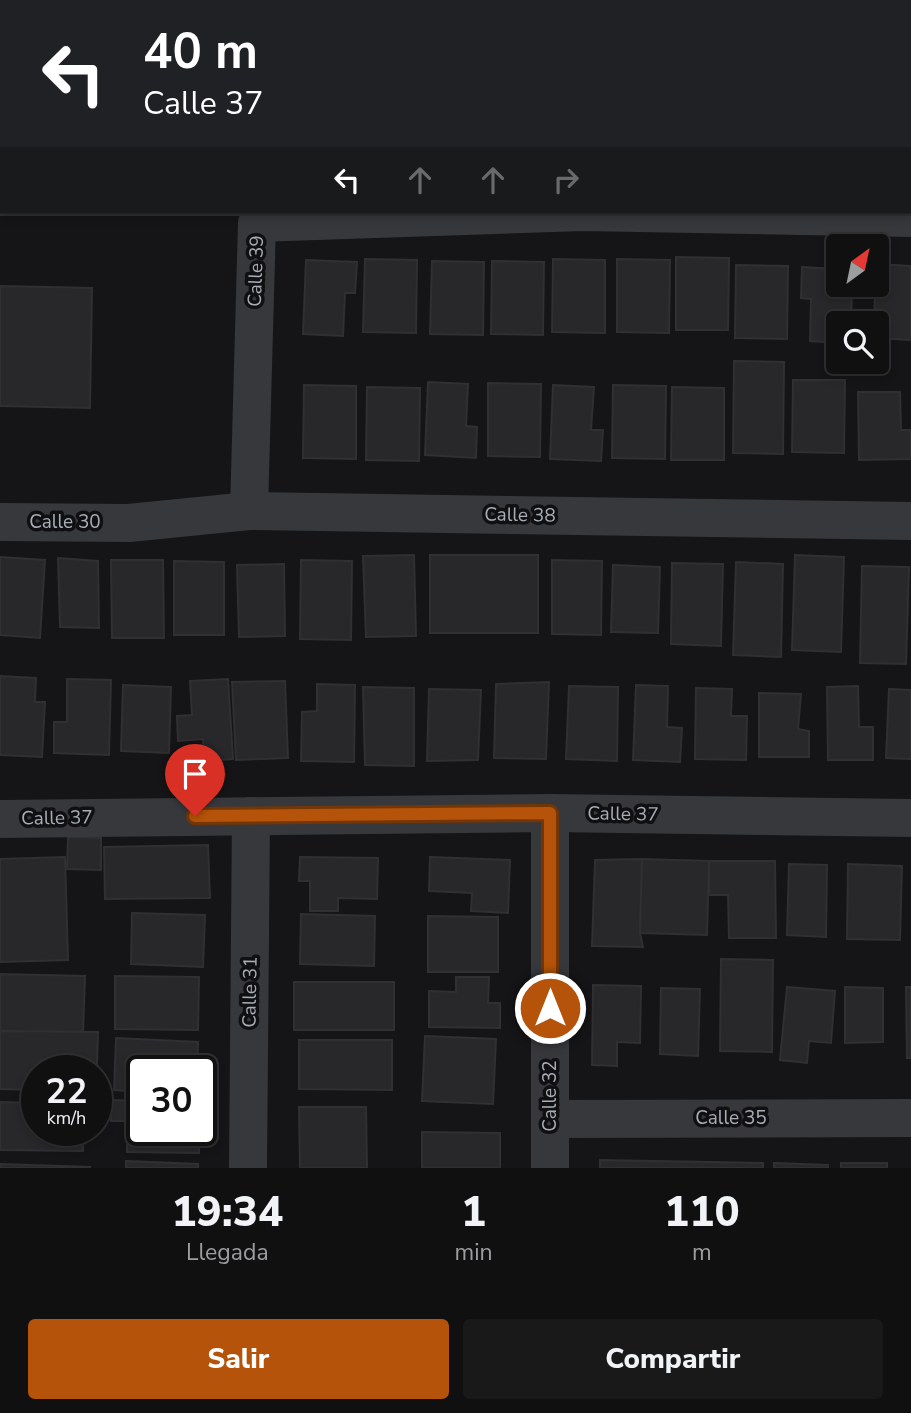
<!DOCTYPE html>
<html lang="es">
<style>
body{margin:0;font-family:"Nunito Sans",sans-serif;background:#19191a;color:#f1f3f6;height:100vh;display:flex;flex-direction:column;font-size:26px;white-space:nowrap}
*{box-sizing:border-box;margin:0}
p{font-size:23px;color:#9c9d9f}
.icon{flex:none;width:38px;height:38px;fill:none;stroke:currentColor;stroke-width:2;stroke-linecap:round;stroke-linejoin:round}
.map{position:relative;height:1168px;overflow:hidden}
.panel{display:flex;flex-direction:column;background:#101011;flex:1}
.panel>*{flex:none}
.hud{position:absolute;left:0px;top:0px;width:912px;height:214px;box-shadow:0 4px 10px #0003,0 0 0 2px #303031;background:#202124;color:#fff;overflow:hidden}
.needle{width:46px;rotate:33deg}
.fabs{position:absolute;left:826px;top:234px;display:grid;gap:14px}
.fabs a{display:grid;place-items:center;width:63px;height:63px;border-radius:7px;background:#101011;box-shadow:0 4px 10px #0003,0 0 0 2px #303031;font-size:35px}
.speed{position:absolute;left:21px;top:1055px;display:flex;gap:14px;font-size:35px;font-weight:700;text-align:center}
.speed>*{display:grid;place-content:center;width:91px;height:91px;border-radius:50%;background:#101011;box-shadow:0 4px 10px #0003,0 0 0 2px #303031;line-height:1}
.speed small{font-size:18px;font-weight:400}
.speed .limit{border:4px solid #111;border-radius:10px;background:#fff;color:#111}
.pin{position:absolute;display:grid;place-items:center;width:60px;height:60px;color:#fff;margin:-72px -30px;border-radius:50% 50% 50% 0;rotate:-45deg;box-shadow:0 0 7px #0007}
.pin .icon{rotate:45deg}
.me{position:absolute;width:77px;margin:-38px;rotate:0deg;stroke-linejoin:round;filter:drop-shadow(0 0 5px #0008)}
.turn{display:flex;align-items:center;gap:24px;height:147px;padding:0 28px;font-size:32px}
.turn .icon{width:91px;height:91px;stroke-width:2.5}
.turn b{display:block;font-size:49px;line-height:60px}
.lanes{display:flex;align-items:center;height:66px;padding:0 28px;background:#0003;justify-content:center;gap:35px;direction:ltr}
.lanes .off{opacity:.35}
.eta{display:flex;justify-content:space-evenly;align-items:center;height:119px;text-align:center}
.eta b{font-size:42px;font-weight:800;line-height:49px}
.primary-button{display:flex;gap:14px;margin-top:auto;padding:14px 28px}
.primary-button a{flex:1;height:80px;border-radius:7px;background:#b45309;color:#fff;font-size:28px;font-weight:800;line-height:80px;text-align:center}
.primary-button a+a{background:#19191a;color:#f1f3f6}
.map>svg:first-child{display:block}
.building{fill:#28282b;stroke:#303033;stroke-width:2}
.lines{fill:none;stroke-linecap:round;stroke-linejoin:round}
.street{stroke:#37383c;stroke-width:38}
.route-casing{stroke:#753606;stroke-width:18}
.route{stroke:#b45309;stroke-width:12}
.labels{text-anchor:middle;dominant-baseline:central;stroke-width:7;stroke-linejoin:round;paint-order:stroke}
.street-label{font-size:19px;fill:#a8adb6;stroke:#101012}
</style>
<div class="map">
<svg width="911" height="1168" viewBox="0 0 911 1168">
<rect width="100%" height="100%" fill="#151517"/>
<g class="building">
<polygon points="0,0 175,0 2,2 2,12"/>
<rect x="640" y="0" width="67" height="2"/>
<rect x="910" y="59" width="1" height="99"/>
<polygon points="676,257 729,258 728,330 676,330"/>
<polygon points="365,259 417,260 416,333 363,332"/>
<polygon points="553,259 605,260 605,333 552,332"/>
<polygon points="617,259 670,260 669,333 617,332"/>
<polygon points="306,260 357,262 355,293 345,293 343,336 303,334"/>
<polygon points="432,261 484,262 483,335 430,334"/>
<polygon points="492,261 544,262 543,335 491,334"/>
<polygon points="877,264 911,266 911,340 877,338 877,324 874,324 875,295 864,295 865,285 877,285"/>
<polygon points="736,265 788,266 787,339 735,338"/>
<polygon points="802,267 838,269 838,285 852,285 851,324 838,324 838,343 810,341 811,299 801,298"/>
<polygon points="0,286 92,288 90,408 0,406"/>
<polygon points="734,361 784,362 783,454 733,453"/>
<polygon points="793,380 845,380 844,453 792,452"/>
<polygon points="428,382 468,384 466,426 477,427 476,458 425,455"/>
<polygon points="488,383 541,384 540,457 488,456"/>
<polygon points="304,385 356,386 356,459 303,458"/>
<polygon points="553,385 594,387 591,430 603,430 601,461 550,459"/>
<polygon points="613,385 666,386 665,459 612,458"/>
<polygon points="367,387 420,388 419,461 366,460"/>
<polygon points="672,387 724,388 724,460 671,460"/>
<polygon points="858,392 900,392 901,430 911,430 911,459 859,460"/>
<polygon points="414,555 416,636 366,637 363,556"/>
<rect x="430" y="555" width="108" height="78"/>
<polygon points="795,555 844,557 841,652 792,650"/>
<polygon points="0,557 45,560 40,638 0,635"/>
<polygon points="58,558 98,561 99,628 60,627"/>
<polygon points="111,560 163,560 164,638 112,638"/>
<polygon points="301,560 352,561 351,640 300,639"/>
<polygon points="552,560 602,561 601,635 552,634"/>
<polygon points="174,561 224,562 224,635 174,635"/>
<polygon points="736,562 783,564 781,657 733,655"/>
<polygon points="672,563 723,564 721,646 671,644"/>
<polygon points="284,564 285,636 239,637 237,565"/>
<polygon points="613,565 660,567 658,633 611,632"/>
<polygon points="862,566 909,567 906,664 860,663"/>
<polygon points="0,676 36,678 35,702 45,702 42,757 0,755"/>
<polygon points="67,679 111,680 109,755 54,753 54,722 67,722"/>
<polygon points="228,679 233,759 204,761 203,739 178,741 177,716 192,715 190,681"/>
<polygon points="285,681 288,758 236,760 232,682"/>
<polygon points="549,682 546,759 494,758 496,684"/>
<polygon points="317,684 355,685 354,762 301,761 302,712 317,711"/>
<polygon points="123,685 171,687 169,753 121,751"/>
<polygon points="636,685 668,686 667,727 682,728 680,762 633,760"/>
<polygon points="569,686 618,687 617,761 566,759"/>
<polygon points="858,686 859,727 873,727 873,760 828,760 827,687"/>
<polygon points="363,687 414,688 414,766 365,765"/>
<polygon points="696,688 732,689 731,716 747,716 746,760 695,759"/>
<polygon points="429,689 481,690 478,760 427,761"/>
<polygon points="889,689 911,690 911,759 886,758"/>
<polygon points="759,693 801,694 798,729 809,731 809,757 759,757"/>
<polygon points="68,837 101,838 101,870 67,869"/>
<polygon points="208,845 210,898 105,899 104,847"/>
<polygon points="65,857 68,960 0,962 0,859"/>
<polygon points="300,857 378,858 377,899 338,898 338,911 310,911 310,881 299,881"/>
<polygon points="430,857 510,860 508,913 471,911 472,893 429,891"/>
<polygon points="642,859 640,933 643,947 592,946 595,860"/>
<polygon points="642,859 709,861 707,935 640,933"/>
<polygon points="709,861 775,861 776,938 729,938 728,895 709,895"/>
<polygon points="789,864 827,865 826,937 787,935"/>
<polygon points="848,864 902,866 900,940 847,939"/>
<polygon points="132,913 205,915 203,967 131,964"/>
<polygon points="301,914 375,916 374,966 300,964"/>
<polygon points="428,916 498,917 498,972 428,972"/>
<polygon points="721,959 773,960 772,1052 720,1051"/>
<polygon points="0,974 85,976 83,1033 0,1031"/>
<polygon points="115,976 199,977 198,1030 115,1029"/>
<polygon points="456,977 489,977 488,1003 500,1003 500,1028 429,1027 429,991 456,992"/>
<rect x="294" y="982" width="100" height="48"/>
<polygon points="593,985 641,986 640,1043 617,1042 617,1066 592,1065"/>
<polygon points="787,987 835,991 831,1043 809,1041 807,1063 780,1060"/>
<polygon points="845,987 883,988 883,1042 845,1043"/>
<polygon points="906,987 911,987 911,1058 907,1058"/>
<polygon points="661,988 700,989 698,1056 660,1054"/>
<polygon points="0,1031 98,1032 96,1091 96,1071 37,1071 37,1090 0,1089"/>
<polygon points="425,1036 496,1039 493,1104 422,1101"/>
<polygon points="116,1038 198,1042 197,1071 142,1071 142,1092 114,1090"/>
<polygon points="299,1040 392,1040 392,1090 299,1089"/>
<polygon points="111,1100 142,1101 142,1130 199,1130 199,1153 127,1152 127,1121 111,1121"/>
<polygon points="0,1102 37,1103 37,1130 83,1130 83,1151 0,1150"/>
<polygon points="299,1107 366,1107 367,1168 300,1168"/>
<polygon points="422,1132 500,1133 500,1168 422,1168"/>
<polygon points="600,1160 763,1163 763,1168 600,1168"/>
<polygon points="126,1161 198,1164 198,1168 126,1168"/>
<polygon points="774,1163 828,1165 828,1168 774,1168"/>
<rect x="841" y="1163" width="46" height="5"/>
<polygon points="0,1164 90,1167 90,1168 0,1168"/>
</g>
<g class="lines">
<g class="street">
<polyline points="585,2 585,0"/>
<polyline points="249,511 257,223 583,212 911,218"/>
<polyline points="0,522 129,523 249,511 911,521"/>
<polyline points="0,819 550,813 911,818"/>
<polyline points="550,1119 911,1118"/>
<polyline points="248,1168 251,816"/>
<polyline points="550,1168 550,813"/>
</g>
</g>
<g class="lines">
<g class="route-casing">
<polyline id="route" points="195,816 550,813 550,1008"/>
</g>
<use href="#route" class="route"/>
</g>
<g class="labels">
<g class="street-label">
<text transform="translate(256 271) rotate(-88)">Calle 39</text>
<text transform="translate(520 515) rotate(1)">Calle 38</text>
<text x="65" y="522">Calle 30</text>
<text transform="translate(623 814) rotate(1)">Calle 37</text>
<text transform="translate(57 818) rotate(-1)">Calle 37</text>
<text transform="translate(250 992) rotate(-89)">Calle 31</text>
<text transform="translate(550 1096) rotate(-90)">Calle 32</text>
<text x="731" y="1118">Calle 35</text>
</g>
</g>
</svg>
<div class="fabs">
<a><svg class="needle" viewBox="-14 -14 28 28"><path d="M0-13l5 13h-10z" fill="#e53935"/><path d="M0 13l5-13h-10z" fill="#9c9d9f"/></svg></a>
<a><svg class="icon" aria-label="search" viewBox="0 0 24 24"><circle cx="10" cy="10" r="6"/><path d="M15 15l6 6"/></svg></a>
</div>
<div class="speed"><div>22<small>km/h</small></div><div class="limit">30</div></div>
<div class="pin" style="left:195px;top:816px;background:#d93025"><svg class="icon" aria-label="arrive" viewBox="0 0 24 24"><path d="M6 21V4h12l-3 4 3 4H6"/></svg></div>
<svg class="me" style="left:550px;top:1008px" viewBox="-20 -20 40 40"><circle r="17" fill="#b45309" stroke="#fff" stroke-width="3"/><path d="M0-11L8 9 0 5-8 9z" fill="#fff"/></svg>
<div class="hud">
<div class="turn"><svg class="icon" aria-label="left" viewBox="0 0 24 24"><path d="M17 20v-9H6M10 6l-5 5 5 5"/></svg><div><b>40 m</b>Calle 37</div></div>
<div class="lanes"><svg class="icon" aria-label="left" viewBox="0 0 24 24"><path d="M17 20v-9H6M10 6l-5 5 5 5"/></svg><svg class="icon off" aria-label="ahead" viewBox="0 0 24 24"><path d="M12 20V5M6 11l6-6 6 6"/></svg><svg class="icon off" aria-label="ahead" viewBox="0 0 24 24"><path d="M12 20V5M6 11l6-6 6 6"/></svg><svg class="icon off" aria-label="right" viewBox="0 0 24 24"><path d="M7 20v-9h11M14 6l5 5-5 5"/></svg></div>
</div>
</div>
<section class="panel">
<div class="eta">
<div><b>19:34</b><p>Llegada</p></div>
<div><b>1</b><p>min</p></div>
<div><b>110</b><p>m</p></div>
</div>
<div class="primary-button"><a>Salir</a><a>Compartir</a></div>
</section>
